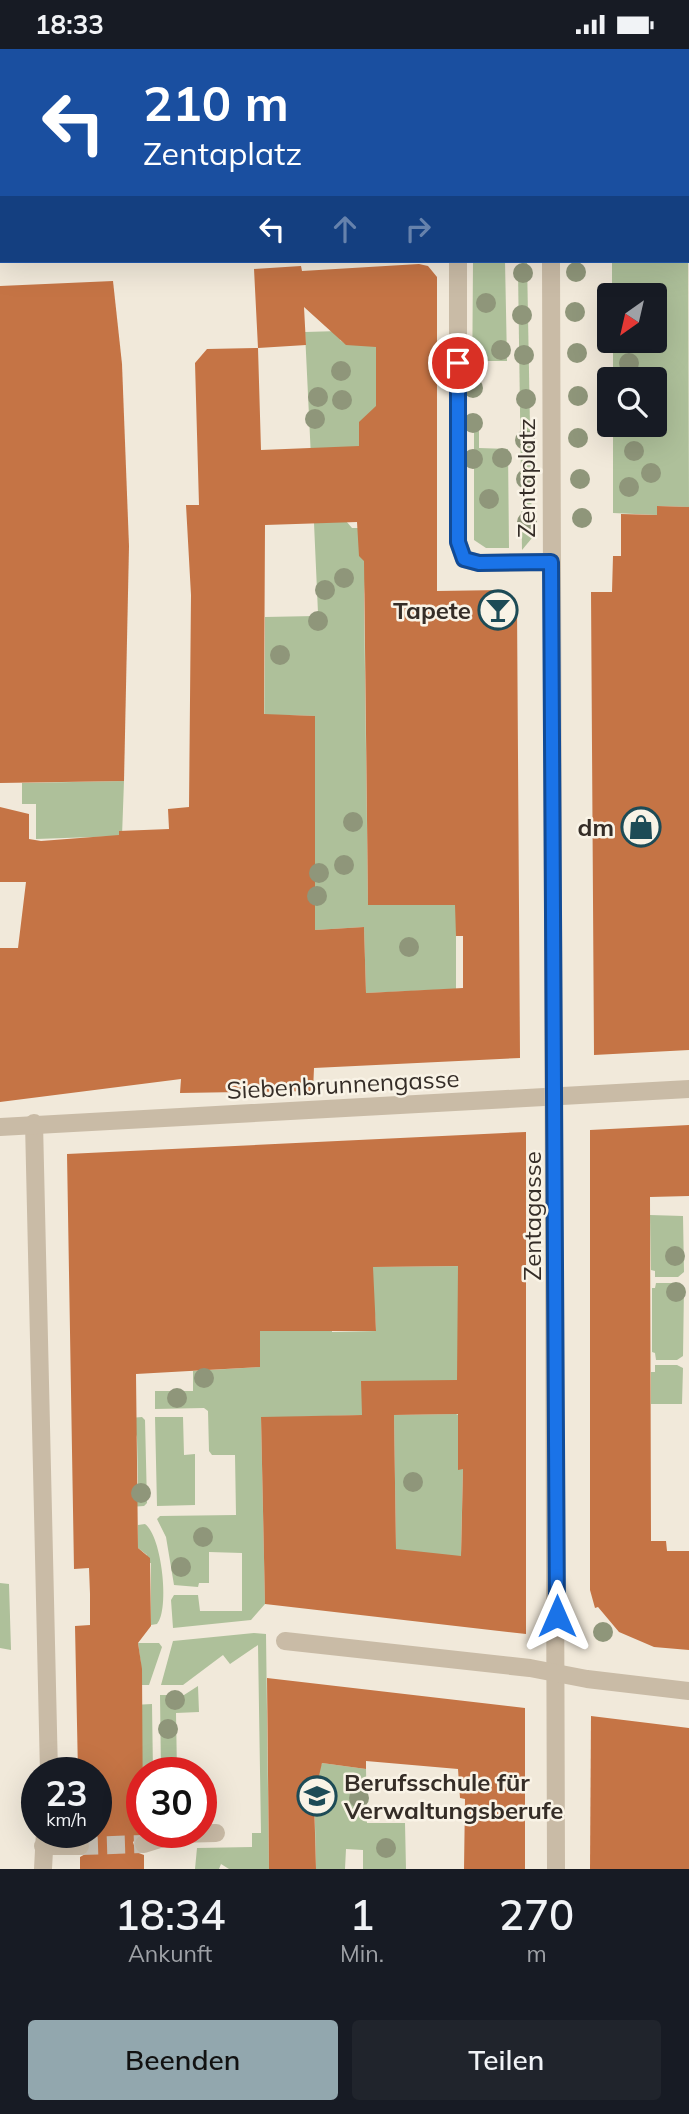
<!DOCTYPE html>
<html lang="de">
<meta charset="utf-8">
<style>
body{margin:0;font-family:Mulish,sans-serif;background:#20242c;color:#f1f3f6;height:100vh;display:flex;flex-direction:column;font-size:26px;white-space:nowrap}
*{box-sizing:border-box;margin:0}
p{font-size:23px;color:#9ea1a6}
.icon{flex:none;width:38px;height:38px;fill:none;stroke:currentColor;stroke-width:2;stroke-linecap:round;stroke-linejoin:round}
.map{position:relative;height:1820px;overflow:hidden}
.panel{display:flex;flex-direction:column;background:#171b24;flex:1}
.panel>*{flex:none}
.banner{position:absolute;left:0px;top:0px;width:690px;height:214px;box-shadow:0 7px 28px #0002;background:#1a4fa0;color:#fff;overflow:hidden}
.needle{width:46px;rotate:214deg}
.fabs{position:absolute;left:597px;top:234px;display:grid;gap:14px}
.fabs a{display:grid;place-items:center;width:70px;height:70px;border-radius:7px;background:#171b24;box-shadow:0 7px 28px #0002;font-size:35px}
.speed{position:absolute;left:21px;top:1708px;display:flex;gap:14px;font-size:35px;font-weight:700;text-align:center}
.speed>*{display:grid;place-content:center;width:91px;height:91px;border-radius:50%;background:#171b24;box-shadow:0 7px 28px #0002;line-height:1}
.speed small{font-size:18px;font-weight:400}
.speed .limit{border:10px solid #d22;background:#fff;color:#111}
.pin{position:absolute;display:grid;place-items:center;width:60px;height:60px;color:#fff;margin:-30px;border:4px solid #fff;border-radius:50%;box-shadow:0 2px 7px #0007}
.me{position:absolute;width:77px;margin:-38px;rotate:0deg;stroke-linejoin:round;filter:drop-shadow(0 0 5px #0008)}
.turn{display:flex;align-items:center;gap:24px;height:147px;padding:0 28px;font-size:32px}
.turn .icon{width:91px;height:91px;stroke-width:2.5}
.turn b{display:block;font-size:49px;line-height:60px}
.lanes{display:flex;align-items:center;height:66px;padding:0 28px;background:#0003;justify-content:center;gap:35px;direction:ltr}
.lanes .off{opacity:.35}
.eta{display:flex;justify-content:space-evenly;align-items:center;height:119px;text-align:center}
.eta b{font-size:42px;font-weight:600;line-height:49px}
.primary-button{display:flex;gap:14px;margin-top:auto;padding:14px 28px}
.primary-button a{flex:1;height:80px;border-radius:7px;background:#92a7ae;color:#111;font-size:28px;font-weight:600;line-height:80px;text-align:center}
.primary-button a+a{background:#20242c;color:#f1f3f6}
.status{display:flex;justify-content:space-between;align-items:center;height:49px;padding:0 35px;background:#171b24;direction:ltr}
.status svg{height:19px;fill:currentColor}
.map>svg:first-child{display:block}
.green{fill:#aec09a}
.building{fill:#c57445;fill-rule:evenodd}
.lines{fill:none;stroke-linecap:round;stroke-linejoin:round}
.minor-tunnel{stroke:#cbc3b6;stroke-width:18;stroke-dasharray:18 9;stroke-linecap:butt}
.minor{stroke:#c9bba6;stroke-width:18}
.tree{fill:#8f967a}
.route-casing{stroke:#114b97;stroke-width:18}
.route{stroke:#1a73e8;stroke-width:12}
.labels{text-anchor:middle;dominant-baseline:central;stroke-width:5;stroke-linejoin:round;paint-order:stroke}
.street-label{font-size:24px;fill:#352d27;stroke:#f9f3e6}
.poi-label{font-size:24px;font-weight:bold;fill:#352d27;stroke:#f9f3e6;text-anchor:end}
</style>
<div class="status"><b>18:33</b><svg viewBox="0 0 49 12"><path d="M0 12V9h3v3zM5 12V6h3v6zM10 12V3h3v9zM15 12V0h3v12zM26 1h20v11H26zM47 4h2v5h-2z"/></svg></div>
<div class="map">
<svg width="689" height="1820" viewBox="0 0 689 1820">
<rect width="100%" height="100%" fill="#f1e9da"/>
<g class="green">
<polygon points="688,203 689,458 658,457 657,466 613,464 613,376 654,376 654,331 613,331 613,292 654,292 654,247 612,247 612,212 688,212"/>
<polygon points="505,212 507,312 479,312 479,346 472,346 473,213"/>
<polygon points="527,212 532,489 522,501 518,222 522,213"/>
<path d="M339,282L340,291C352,301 363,293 376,287L377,402L311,409L305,283Z"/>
<polygon points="474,368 479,369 479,399 508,400 509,499 486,499 474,491"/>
<polygon points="346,472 352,479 376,479 366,514 364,545 368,856 456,856 456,940 366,944 364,878 315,881 315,667 285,666 264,704 265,568 315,567 318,564 314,474"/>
<polygon points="124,732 122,787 36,790 36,755 22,755 22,734"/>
<polygon points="650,1166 683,1167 684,1223 678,1228 655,1228 655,1222 651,1221"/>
<polygon points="331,1215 332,1283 376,1282 375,1265 360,1218 464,1217 463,1332 362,1332 362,1366 261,1369 265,1555 251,1571 173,1579 171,1551 174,1546 198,1546 200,1562 242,1562 242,1504 209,1503 209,1534 199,1534 198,1538 174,1536 166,1488 157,1470 160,1467 236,1466 235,1406 212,1406 209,1402 208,1362 204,1359 155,1360 155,1342 193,1342 193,1322 260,1318 260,1282 288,1281"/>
<polygon points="656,1234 677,1234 684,1238 683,1307 677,1311 656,1311 655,1304 652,1303 652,1239 655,1239"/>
<polygon points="655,1316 677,1316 683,1319 682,1355 651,1355 651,1323 655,1323"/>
<polygon points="456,1365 463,1368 464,1397 458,1397 458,1420 463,1420 461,1502 468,1521 396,1500 394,1366"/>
<polygon points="142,1368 145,1371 147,1454 144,1457 129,1458 130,1437 138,1437 137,1388 129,1369"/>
<polygon points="155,1368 183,1368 184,1406 195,1405 195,1456 157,1457"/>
<path d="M145,1475C162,1487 170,1561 157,1575L151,1576V1514H147V1506L138,1499V1476Z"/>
<polygon points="0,1534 9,1535 11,1601 0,1599"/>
<polygon points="254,1584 266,1585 269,1820 229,1820 221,1815 219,1820 195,1820 197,1799 252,1798 252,1784 261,1784 258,1596 230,1615 223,1606 183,1636 161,1636 173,1592"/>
<polygon points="138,1594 159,1594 162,1598 149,1636 133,1636 141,1615"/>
<polygon points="198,1637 199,1663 176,1664 177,1724 161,1724 160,1646 184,1646"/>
<polygon points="152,1655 153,1724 142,1724 142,1674 133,1656"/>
<polygon points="322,1714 366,1720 367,1774 405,1774 406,1820 363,1820 363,1801 346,1800 345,1820 316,1820 314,1734"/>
</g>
<g class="building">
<path d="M419,215L428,217L437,228V542L502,541L515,549L517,557L520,1009L314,1019L313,1042L180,1044L181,1030L0,1053V899H18L26,833H0V758L29,765V790L41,792L119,786V782L169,780L168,760L189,758L191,546L186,456H199L195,314L207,300L258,299L254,220L301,217L302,222ZM304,258L346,296L376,298V357L359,373V397L261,401L258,299L306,296ZM357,473L359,507L364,512L368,856H455L456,887H463V939L366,944L364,878L315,881V667L264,665L265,476Z"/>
<polygon points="113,232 122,315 129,497 124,732 0,734 0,237"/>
<polygon points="657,457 689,458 689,1001 594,1006 591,543 612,543 613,507 621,507 621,465 657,466"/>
<polygon points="689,1076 689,1147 650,1148 651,1492 666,1492 667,1502 689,1502 689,1601 654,1598 619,1583 598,1558 595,1559 590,1541 590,1081"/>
<path d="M526,1083V1585L265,1555L261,1368L362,1366L361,1332L457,1331L458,1217L373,1218L376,1282H260V1318L136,1325L138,1499L150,1509L151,1577L138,1594L142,1620L143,1783L133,1793L136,1803L144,1806V1820H80V1808L89,1803L91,1796L79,1783H96V1724H78L75,1577L90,1576V1545L89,1519L74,1520L67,1105ZM458,1365V1421L463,1420L461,1507L396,1500L394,1366Z"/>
<polygon points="267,1629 525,1659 525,1820 464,1820 465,1750 460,1749 458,1720 366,1712 366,1720 322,1714 314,1748 316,1820 269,1820"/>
<polygon points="591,1667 689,1679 689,1820 590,1820"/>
</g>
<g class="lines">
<polyline class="minor-tunnel" points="80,1797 144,1795"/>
<g class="minor">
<polyline points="549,2 549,0"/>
<polyline points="688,157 689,157"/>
<polyline points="0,191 2,191"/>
<polyline points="458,212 458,493 464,510 479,514 551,513"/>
<polyline points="551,212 556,1820"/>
<polyline points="34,1074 49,1724"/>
<polyline points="0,1078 689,1040"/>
<polyline points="285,1592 530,1619 587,1630 689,1642"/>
<polyline points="144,1795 176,1785 216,1784"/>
<polyline points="43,1797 80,1797"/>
<polyline points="43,1820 45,1783"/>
</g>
</g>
<g class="tree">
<circle cx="576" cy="223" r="10"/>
<circle cx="523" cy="224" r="10"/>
<circle cx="486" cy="254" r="10"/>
<circle cx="575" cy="263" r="10"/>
<circle cx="522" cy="266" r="10"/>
<circle cx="501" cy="301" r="10"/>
<circle cx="473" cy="302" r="10"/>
<circle cx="577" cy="304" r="10"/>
<circle cx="524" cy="306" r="10"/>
<circle cx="629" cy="314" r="10"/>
<circle cx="341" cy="322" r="10"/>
<circle cx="473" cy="339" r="10"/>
<circle cx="578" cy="347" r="10"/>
<circle cx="318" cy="348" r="10"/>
<circle cx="526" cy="350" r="10"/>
<circle cx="342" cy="351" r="10"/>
<circle cx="315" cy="370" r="10"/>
<circle cx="473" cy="374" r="10"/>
<circle cx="578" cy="389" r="10"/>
<circle cx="525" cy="391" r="10"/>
<circle cx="634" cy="402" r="10"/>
<circle cx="502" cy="409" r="10"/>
<circle cx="473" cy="410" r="10"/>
<circle cx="651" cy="424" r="10"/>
<circle cx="526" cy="430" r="10"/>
<circle cx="580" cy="430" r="10"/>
<circle cx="629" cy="438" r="10"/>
<circle cx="489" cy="450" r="10"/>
<circle cx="582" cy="469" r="10"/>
<circle cx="527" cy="473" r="10"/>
<circle cx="344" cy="529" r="10"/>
<circle cx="325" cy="541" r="10"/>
<circle cx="318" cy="572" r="10"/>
<circle cx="280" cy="606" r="10"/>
<circle cx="353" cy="773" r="10"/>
<circle cx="344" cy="816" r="10"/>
<circle cx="319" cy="824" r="10"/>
<circle cx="317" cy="847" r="10"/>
<circle cx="409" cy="898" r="10"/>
<circle cx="675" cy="1207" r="10"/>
<circle cx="676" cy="1243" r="10"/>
<circle cx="204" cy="1329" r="10"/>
<circle cx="177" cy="1349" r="10"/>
<circle cx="413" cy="1433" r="10"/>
<circle cx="141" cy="1444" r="10"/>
<circle cx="203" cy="1488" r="10"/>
<circle cx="181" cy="1518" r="10"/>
<circle cx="603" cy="1583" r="10"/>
<circle cx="175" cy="1651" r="10"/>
<circle cx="168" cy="1680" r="10"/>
<circle cx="359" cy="1749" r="10"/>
<circle cx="386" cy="1799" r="10"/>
</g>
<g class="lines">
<g class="route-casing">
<polyline id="route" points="458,314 458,493 464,510 479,514 551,513 557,1567"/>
</g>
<use href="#route" class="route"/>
</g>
<defs>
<g id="bar-ring" transform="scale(2.0125)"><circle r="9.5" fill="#f9f3e6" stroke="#1d4b56" stroke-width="1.5"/><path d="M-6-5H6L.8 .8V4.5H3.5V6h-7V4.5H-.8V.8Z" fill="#1d4b56"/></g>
<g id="shop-ring" transform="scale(2.0125)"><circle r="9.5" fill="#f9f3e6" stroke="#1d4b56" stroke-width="1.5"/><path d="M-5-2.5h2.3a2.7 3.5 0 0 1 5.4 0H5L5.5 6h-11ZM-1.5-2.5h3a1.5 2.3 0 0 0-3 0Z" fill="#1d4b56"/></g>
<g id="school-ring" transform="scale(2.0125)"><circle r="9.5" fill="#f9f3e6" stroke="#1d4b56" stroke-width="1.5"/><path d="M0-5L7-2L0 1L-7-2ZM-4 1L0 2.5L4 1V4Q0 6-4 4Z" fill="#1d4b56"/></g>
</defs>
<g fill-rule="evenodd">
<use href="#bar-ring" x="498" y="561"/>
<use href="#shop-ring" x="641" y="778"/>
<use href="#school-ring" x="317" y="1747"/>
</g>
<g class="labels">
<g class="street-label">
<text transform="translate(526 429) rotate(-90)">Zentaplatz</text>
<text transform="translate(343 1035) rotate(-3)">Siebenbrunnengasse</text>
<text transform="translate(532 1167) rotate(-90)">Zentagasse</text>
</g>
<g class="poi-label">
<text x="471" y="561">Tapete</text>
<text x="614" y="778">dm</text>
<text x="344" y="1733" text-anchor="start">Berufsschule für<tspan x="344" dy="28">Verwaltungsberufe</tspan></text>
</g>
</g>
</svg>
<div class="fabs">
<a><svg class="needle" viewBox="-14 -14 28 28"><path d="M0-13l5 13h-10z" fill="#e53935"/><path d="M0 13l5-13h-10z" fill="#9ea1a6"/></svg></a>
<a><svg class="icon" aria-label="search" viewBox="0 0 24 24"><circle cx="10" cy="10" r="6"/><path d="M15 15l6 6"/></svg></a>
</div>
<div class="speed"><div>23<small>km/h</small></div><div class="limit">30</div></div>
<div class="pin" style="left:458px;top:314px;background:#d93025"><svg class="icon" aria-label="arrive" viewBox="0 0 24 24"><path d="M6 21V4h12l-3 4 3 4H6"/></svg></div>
<svg class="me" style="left:557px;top:1567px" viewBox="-20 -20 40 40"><path d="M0-17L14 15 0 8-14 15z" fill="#1a73e8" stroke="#fff" stroke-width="4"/></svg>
<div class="banner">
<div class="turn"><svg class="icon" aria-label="left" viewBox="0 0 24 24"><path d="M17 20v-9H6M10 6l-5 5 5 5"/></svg><div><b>210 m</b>Zentaplatz</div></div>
<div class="lanes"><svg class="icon" aria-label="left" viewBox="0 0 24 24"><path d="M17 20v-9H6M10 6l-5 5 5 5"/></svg><svg class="icon off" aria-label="ahead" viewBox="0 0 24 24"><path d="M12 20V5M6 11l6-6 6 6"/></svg><svg class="icon off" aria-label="right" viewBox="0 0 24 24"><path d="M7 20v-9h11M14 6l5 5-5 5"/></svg></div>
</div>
</div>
<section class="panel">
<div class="eta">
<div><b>18:34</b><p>Ankunft</p></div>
<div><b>1</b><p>Min.</p></div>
<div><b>270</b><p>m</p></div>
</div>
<div class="primary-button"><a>Beenden</a><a>Teilen</a></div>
</section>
